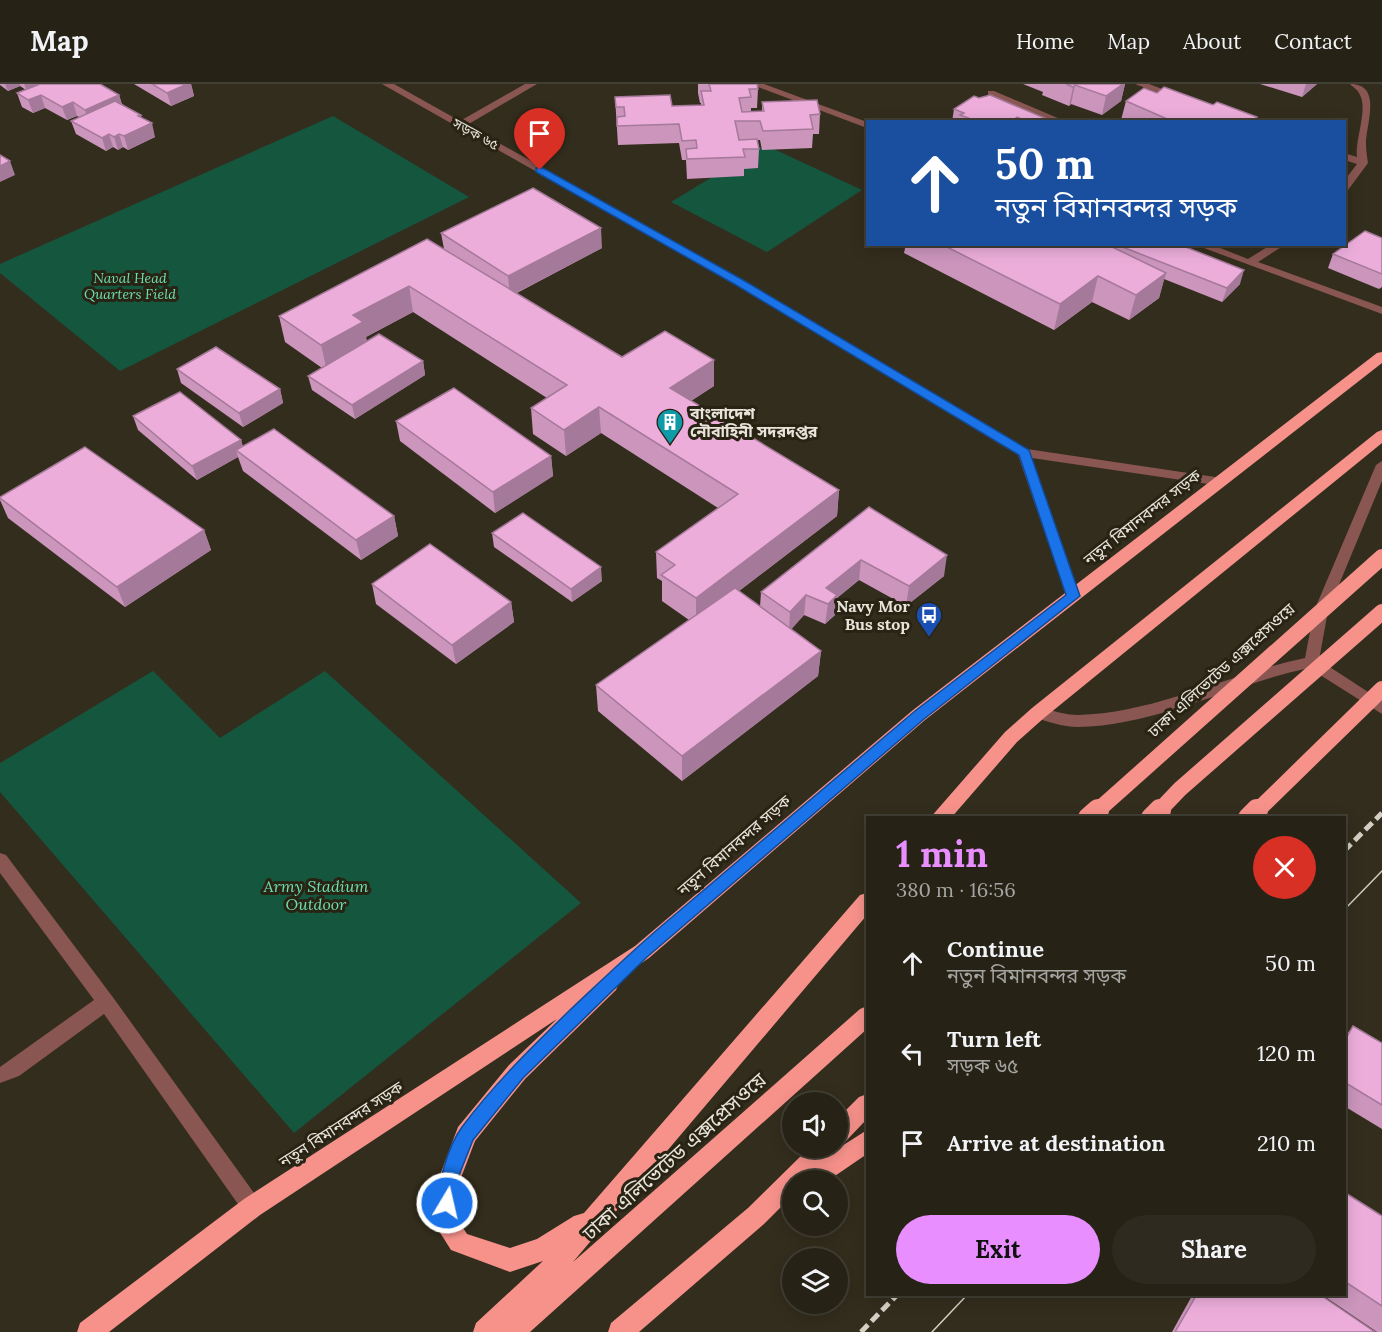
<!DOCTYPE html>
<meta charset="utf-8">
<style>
body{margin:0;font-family:Lora,"Noto Sans Bengali",serif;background:#2e2a1f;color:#f1f3f6;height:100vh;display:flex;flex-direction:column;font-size:22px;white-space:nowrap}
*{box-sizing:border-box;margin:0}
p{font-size:20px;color:#a4a4a1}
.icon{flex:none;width:33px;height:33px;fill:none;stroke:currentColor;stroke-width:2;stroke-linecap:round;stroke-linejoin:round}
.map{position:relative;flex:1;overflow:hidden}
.side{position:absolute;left:866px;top:732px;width:480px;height:480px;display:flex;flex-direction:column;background:#262216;border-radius:0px;box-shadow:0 3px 15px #0003,0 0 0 2px #423f35}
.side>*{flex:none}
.top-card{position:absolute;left:866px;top:36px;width:480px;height:126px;border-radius:0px;box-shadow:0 3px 15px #0003,0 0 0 2px #423f35;background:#1a4fa0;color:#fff;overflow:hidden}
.fabs{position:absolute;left:782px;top:1008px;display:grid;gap:12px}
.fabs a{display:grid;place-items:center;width:66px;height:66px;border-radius:50%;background:#262216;box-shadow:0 3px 15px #0003,0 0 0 2px #423f35;font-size:30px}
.pin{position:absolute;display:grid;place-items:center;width:51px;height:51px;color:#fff;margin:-62px -26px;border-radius:50% 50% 50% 0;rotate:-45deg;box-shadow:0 0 6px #0007}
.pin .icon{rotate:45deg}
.me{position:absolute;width:66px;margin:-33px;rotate:9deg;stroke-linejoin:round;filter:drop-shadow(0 0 4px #0008)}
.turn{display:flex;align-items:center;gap:21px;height:126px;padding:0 30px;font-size:27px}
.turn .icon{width:78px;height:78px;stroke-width:2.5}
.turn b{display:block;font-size:42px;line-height:51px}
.round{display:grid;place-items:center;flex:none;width:63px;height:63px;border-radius:32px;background:#2e2a1f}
.overview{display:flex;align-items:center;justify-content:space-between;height:102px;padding:0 30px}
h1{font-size:36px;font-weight:700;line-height:45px;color:#e88eff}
.primary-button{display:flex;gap:12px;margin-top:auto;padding:12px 30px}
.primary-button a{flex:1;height:69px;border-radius:36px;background:#e88eff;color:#111;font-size:24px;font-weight:700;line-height:69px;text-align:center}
.primary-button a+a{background:#2e2a1f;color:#f1f3f6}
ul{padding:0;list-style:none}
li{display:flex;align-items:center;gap:18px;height:90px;padding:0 30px}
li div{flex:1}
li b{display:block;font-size:22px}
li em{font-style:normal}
header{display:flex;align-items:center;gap:36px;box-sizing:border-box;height:84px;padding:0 30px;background:#262216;border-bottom:2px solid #423f35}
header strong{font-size:28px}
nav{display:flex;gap:33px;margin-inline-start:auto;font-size:21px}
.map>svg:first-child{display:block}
.green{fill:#15563f}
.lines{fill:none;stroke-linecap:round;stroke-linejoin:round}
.minor{fill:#895652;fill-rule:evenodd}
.highway{fill:#f7928b;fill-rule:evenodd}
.tram{stroke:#d3cfc4;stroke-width:1.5}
.rail{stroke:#d3cfc4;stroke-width:5;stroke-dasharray:10 5;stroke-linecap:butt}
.highway-bridge-far1{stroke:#f7928b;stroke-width:16}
.highway-bridge{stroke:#f7928b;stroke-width:22}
.wall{fill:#cb95bc}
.shaded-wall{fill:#a57999}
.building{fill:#ecaddb;stroke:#a57999;stroke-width:1.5}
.route{fill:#1a73e8;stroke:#114b97;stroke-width:1.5}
.labels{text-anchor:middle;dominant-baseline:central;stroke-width:6;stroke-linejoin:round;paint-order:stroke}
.far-street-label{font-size:14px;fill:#e8e4da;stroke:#292314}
.far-park-label{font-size:14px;font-style:italic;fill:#6ddfb1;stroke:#292314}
.poi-label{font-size:16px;font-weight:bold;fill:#e8e4da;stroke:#292314;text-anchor:start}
.street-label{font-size:16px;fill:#e8e4da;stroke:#292314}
.park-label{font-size:16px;font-style:italic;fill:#6ddfb1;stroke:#292314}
.near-street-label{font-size:20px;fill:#e8e4da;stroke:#292314}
</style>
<header>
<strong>Map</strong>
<nav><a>Home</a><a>Map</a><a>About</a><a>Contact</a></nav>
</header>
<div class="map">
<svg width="1382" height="1248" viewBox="0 0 1382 1248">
<rect width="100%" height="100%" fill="#332d1d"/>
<g class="green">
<polygon points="333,32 469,113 120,287 0,189 0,180"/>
<polygon points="765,61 862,106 767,168 671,118"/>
<polygon points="153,587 220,654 325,587 581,819 294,1049 0,708 0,679"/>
</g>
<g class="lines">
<g class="minor">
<polygon points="382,0 394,0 460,37 525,0 537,0 467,41 744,197 1027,365 1222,394 1229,398 1222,402 1032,374 1080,512 1078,516 1068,516 1018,371 736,201"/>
<polygon points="750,0 764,0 867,38 867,44"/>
<polygon points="1135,0 1149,0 1183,13 1175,15"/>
<path d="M1350,0C1382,0 1367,38 1366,59C1366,66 1367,73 1368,79L1348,106L1344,107V97L1357,80L1344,76V69L1357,73C1355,55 1368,26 1360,11C1358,6 1353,3 1350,0Z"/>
<polygon points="988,7 994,7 1067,38 1052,38 988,11"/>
<polygon points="1193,160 1210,160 1248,175 1272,160 1286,160 1258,178 1382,223 1382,230"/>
<path d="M1382,377V397L1328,527L1319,576L1382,617V630L1309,584C1233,600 1155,642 1078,643C1063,643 1046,637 1033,633L1030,629L1033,625L1038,623C1051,626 1065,631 1078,631C1156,629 1229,590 1305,574L1314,527L1376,381Z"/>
<polygon points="0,769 6,771 112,912 259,1116 262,1123 259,1130 252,1132 245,1130 104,930 19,992 0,999 0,983 94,916 0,789"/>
</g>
<g class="highway">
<polygon points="1382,268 1382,279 925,636 649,874 618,895 619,899 616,906 525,995 475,1057 459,1099 458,1136 467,1150 510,1164 537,1155 574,1132 584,1129 860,811 867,809 867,831 573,1178 860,925 867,922 867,945 530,1248 473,1248 476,1239 543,1177 510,1188 451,1166 434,1139 437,1099 458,1043 509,981 557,935 260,1131 109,1248 77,1248 80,1239 244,1115 635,862 913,626 1377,269"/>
<polygon points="1382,346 1382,359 1044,634 1017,658 951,734 930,734 1005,648 1032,624 1377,348"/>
<polygon points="867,1010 867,1035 845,1058 837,1061 837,1035 859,1013"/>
<polygon points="867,1046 867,1070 829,1096 792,1096 792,1112 764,1140 639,1248 608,1248 611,1239 748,1124 809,1064 835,1064 834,1067"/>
</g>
<g class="tram">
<polyline points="1344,826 1382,787"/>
<polyline points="932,1248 968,1210"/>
</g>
<g class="rail">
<polyline points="1344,767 1382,729"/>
<polyline points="861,1248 898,1210"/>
</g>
<g class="highway-bridge-far1">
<polyline points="1096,728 1382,473"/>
<polyline points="1158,728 1180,705 1382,528"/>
<polyline points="1256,728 1382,605"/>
</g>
<g class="highway-bridge">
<polyline points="1089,734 1098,726"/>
<polyline points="1152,734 1160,726"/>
<polyline points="1249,734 1257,726"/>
</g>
</g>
<g class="wall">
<polygon points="0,0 100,0 119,11 122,20 143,35 155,53 128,66 123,63 118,66 113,63 106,67 76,50 71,37 79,33 77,32 67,36 45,24 33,29 22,23 17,9 26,6 20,2 8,7 0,1"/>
<polygon points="134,0 191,0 194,12 171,22"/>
<polygon points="698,0 757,0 758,5 757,24 751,24 751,28 762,28 762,18 820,30 819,50 813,50 812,64 762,66 760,56 757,56 759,65 758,84 744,85 744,92 687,95 686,76 682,76 679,59 618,61 615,13 672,22 701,21 701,19 700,19 698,9"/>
<polygon points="1023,0 1125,0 1121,17 1102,31 1071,20 1069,22 1042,11 1043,8"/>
<polygon points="1260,0 1317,0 1302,13"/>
<polygon points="1157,9 1213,21 1257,33 1255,37 1257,38 1124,38 1121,36 1126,17"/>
<polygon points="954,25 1054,38 952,38"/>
<polygon points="441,149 602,164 517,209 622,273 714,302 691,317 839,406 837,432 739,507 760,523 761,508 869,423 944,492 906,522 859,496 837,514 835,531 825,540 804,531 791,545 821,567 818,592 682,697 598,627 596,601 689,536 662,517 662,497 657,494 656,468 718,424 601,349 566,372 533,350 531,324 547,314 413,228 366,253 367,258 423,277 425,291 355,335 312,306 308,292 322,284 285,258 279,232 444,165"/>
<polygon points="1382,154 1382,203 1379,205 1328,184 1333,170"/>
<polygon points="906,160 1076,160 1080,162 1083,160 1178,160 1240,200 1222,218 1164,195 1159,214 1129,236 1092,218 1054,246 904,169"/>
<polygon points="177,285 280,305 283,319 243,343 181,299"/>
<polygon points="133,332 241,356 243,363 394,432 398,452 361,476 243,387 238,373 197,396 138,346"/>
<polygon points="396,337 551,372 553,392 495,429 400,357"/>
<polygon points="0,413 204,446 211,466 125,523 8,434 0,416"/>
<polygon points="492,449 602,497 572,518 494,463"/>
<polygon points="372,500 511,518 514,538 456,580 376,520"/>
<polygon points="1353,942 1382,959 1382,1045 1344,1022 1344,954"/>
<polygon points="1344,1108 1382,1132 1382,1248 1377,1248 1321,1210 1344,1210"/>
<polygon points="1193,1210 1319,1210 1375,1248 1172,1248"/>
</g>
<g class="shaded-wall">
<polygon points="5,0 20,0 20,2 8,7"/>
<polygon points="24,0 39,0 27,6"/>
<polygon points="187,0 191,0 194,12 171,22 167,9"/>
<polygon points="1123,0 1125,0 1121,17 1102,31 1106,12"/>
<polygon points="1306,0 1317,0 1302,13"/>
<polygon points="1075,1 1071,20 1069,22 1073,3"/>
<polygon points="41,11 45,24 33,29 28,16"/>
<polygon points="119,11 123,24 89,39 85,26"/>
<polygon points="73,18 77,32 67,36 62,23"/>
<polygon points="141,31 145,43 152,39 155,53 128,66 124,52 138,32"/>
<polygon points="109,50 113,63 106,67 102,54"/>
<polygon points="119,50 123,63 118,66 114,53"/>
<polygon points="10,77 15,91 0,98 0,82"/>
<polygon points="601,144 602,164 510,212 508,192"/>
<polygon points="1244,186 1240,200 1222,218 1227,204"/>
<polygon points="1166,189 1159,214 1129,236 1136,211"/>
<polygon points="1098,192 1092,218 1054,246 1060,220"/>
<polygon points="409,202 413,228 366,253 368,264 327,287 321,261 353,231"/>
<polygon points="714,276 714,302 670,330 670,304"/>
<polygon points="423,277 425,291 355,335 352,321"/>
<polygon points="280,305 283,319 243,343 239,329"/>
<polygon points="599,323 601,349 566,372 564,346"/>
<polygon points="241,356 245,370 236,366 238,373 197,396 192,382"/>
<polygon points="551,372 553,392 495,429 493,408"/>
<polygon points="839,406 837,432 696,540 696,514"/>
<polygon points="394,432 398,452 361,476 356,456"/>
<polygon points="204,446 211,466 125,523 117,503"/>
<polygon points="947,471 944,492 906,522 909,502"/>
<polygon points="861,476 859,496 837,514 835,531 825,540 828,520 826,504"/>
<polygon points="601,483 602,497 572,518 571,505"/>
<polygon points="806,511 804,531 789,548 790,528"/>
<polygon points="511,518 514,538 456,580 452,561"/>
<polygon points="821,567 818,592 682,697 682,672"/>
</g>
<g class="building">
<polygon points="40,0 100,0 119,11 85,26 73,18 62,23 41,11 28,16 17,9"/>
<polygon points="152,0 187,0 167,9"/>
<polygon points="709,0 757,0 758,5 749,5 751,13 739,14 742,28 764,27 762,18 817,16 820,30 810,31 813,45 763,47 760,37 735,37 739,56 757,55 759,65 743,65 745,73 687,75 686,65 697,64 696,56 682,57 679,40 617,42 617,33 625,32 624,23 616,23 615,13 670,11 672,22 704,21 701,7 711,7"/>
<polygon points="1066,0 1123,0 1106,12 1075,1 1073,3"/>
<polygon points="1164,3 1213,21 1217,18 1257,33 1253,36 1257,38 1174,38 1126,17 1144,4 1157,9"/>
<polygon points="990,11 1054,38 1022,38 1024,36 1017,33 1011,38 979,38 960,31 964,29 954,25 974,12 979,14"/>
<polygon points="115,17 141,31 138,32 152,39 124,52 119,50 114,53 109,50 102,54 71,37"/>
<polygon points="0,71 10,77 0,82"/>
<polygon points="533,104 601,144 508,192 441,149"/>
<polygon points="1365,147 1382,154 1382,190 1333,170"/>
<polygon points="427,155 622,273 665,247 714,276 670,304 839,406 696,514 661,491 675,481 656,468 738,410 599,323 564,346 531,324 567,301 409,202 353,231 363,238 321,261 279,232"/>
<polygon points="941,160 1076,160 1080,162 1083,160 1106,160 1166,189 1136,211 1098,192 1060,220"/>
<polygon points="1115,160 1178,160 1244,186 1227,204"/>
<polygon points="379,250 423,277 352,321 308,292"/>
<polygon points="216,263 280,305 239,329 177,285"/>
<polygon points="454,304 551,372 493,408 396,337"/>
<polygon points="180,308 241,356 192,382 133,332"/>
<polygon points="274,345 394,432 356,456 236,366"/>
<polygon points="85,363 204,446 117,503 0,414 0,413"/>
<polygon points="869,423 947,471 909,502 861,476 826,504 837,511 828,520 806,511 790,528 761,508"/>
<polygon points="523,429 601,483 571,505 492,449"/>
<polygon points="430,460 511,518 452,561 372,500"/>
<polygon points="735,504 821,567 682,672 596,601"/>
<polygon points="1353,942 1382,959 1382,1021 1344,998 1344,958"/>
<polygon points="1344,1108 1382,1132 1382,1222 1344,1197"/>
<polygon points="1197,1210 1319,1210 1375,1248 1175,1248"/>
</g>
<path class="route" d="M536,84H543L743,196L1029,366L1080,512L924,635L647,873L523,994L473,1056L456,1099L453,1125L447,1127L441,1125C433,1106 450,1059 462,1043C494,1000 532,963 570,926C603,895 636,863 671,834L915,627L1066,511L1019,371L736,201L536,88Z"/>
<defs>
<g id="building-pin" transform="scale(1.35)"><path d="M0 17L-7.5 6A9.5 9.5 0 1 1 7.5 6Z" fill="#0f9aa8" stroke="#292314"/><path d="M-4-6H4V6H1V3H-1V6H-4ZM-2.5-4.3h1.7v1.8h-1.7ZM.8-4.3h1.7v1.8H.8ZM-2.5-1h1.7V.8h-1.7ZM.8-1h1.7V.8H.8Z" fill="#fff"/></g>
<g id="bus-pin" transform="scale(1.35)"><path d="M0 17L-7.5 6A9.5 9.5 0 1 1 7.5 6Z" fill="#1a4fb4" stroke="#292314"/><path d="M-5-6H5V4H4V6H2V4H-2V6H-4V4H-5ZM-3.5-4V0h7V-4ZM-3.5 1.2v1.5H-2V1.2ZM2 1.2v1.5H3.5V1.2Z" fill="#fff"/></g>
</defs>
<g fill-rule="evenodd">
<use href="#building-pin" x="670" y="338"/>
<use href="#bus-pin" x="929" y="531"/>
</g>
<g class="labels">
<g class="far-street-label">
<text transform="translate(476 50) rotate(29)">সড়ক ৬৫</text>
</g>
<g class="far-park-label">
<text x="130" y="194">Naval Head<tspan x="130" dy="16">Quarters Field</tspan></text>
</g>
<g class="poi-label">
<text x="690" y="329">বাংলাদেশ<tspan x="690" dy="18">নৌবাহিনী সদরদপ্তর</tspan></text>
<text x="910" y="522" text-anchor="end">Navy Mor<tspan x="910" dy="18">Bus stop</tspan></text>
</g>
<g class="street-label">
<text transform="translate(1142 433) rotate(-38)">নতুন বিমানবন্দর সড়ক</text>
<text transform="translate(1221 586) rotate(-42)">ঢাকা এলিভেটেড এক্সপ্রেসওয়ে</text>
<text transform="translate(734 761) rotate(-41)">নতুন বিমানবন্দর সড়ক</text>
<text transform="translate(341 1040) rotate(-33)">নতুন বিমানবন্দর সড়ক</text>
</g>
<g class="park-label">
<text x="316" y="802">Army Stadium<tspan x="316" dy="18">Outdoor</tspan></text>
</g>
<g class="near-street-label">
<text transform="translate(674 1072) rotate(-42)">ঢাকা এলিভেটেড এক্সপ্রেসওয়ে</text>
</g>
</g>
</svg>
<div class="fabs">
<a><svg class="icon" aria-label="sound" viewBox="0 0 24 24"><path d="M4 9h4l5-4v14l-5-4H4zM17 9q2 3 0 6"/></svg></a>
<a><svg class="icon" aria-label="search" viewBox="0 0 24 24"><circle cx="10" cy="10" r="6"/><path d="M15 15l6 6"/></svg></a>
<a><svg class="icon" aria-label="layers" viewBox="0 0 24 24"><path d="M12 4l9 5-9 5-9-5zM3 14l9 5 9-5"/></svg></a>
</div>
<div class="pin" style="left:540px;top:86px;background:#d93025"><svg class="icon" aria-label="arrive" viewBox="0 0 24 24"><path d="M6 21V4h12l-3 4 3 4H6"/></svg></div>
<svg class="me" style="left:447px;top:1119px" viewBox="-20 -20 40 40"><circle r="17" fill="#1a73e8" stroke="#fff" stroke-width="3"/><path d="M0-11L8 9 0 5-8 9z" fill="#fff"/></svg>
<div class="top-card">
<div class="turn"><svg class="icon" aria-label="ahead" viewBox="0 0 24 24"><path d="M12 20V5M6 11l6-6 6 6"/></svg><div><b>50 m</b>নতুন বিমানবন্দর সড়ক</div></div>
</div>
<section class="side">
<div class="overview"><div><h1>1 min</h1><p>380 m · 16:56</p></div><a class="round" style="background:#d93025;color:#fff"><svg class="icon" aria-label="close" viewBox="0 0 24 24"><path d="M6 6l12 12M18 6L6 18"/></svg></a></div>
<ul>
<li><svg class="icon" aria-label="ahead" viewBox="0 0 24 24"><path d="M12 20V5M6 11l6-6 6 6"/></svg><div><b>Continue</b><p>নতুন বিমানবন্দর সড়ক</p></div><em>50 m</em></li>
<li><svg class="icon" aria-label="left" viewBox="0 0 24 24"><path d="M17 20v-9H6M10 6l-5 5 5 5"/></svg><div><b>Turn left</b><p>সড়ক ৬৫</p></div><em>120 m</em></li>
<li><svg class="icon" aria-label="arrive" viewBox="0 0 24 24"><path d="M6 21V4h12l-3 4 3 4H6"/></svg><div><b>Arrive at destination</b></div><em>210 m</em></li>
</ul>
<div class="primary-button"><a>Exit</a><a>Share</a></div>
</section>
</div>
